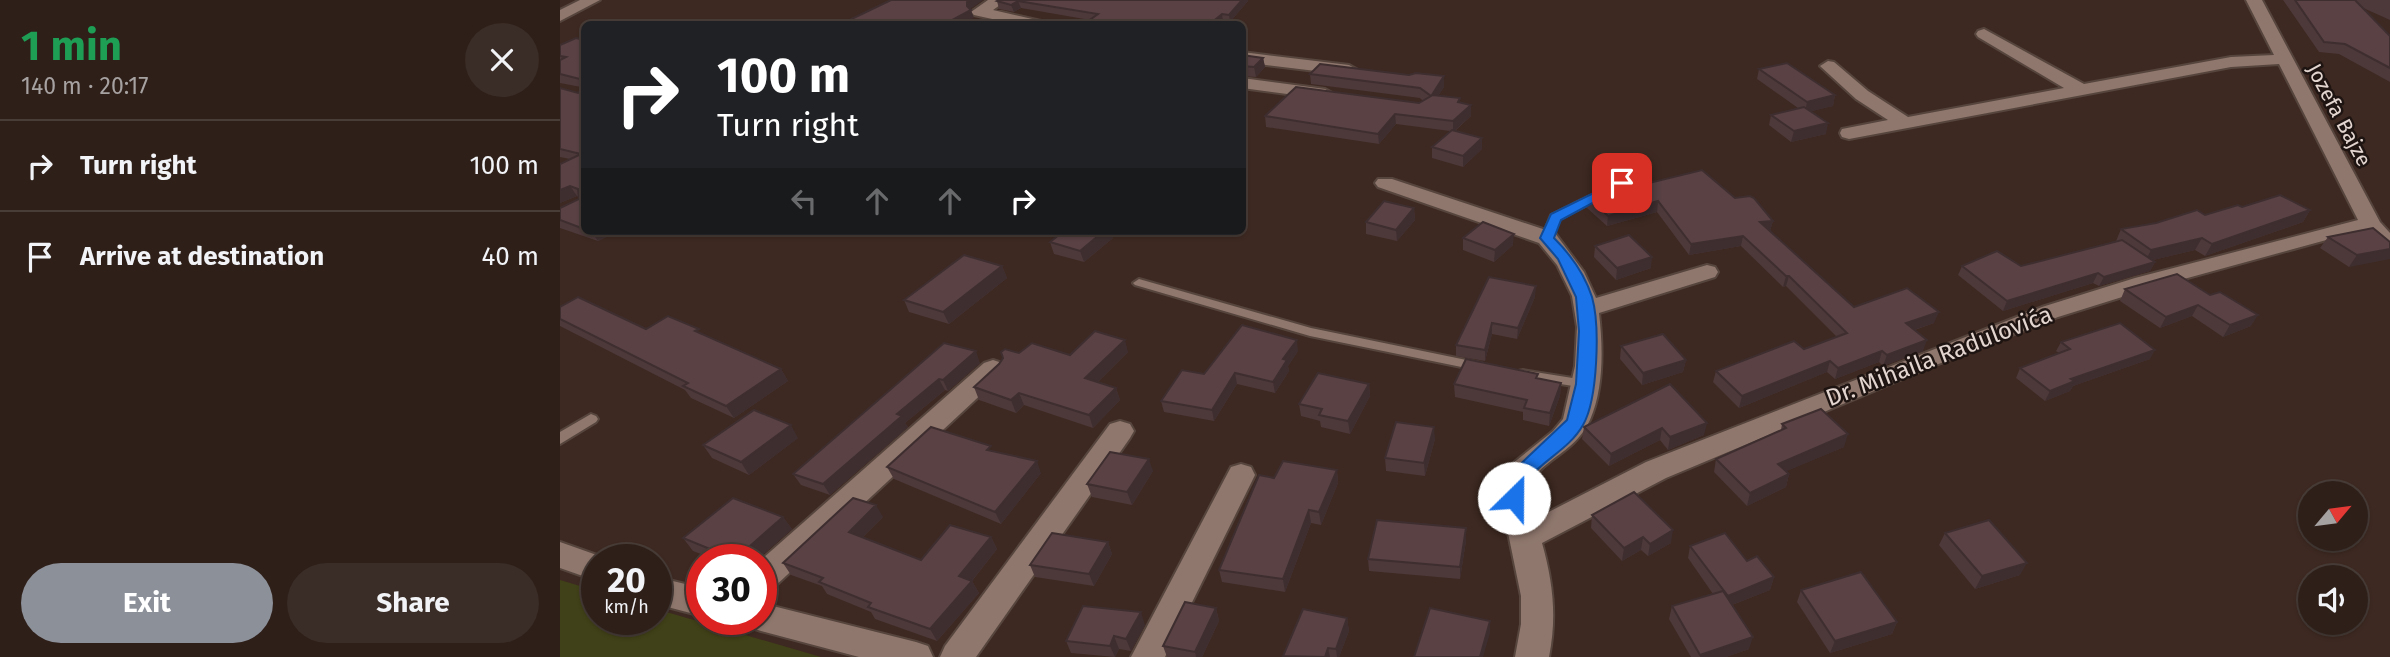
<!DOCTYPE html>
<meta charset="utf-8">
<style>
body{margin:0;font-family:"Fira Sans",sans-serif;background:#3a2c26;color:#f1f3f6;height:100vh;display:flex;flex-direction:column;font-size:26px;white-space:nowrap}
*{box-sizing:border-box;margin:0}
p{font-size:23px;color:#a7a2a2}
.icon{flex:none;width:38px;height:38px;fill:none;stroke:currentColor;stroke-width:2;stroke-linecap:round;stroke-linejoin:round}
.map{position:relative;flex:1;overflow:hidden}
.side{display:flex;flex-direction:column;background:#2e1f19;width:560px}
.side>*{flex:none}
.banner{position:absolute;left:21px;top:21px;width:665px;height:214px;border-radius:10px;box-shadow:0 2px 5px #0004,0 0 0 2px #493d38;background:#202124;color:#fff;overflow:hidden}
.needle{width:46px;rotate:61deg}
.tools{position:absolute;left:1738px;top:481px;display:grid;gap:14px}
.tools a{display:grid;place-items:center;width:70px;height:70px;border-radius:50%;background:#2e1f19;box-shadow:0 2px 5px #0004,0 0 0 2px #493d38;font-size:35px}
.speed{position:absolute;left:21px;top:544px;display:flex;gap:14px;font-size:35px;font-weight:700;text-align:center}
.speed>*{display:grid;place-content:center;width:91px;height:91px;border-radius:50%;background:#2e1f19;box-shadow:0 2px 5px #0004,0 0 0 2px #493d38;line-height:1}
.speed small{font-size:18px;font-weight:400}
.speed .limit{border:10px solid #d22;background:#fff;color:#111}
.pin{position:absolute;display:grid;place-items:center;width:60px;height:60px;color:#fff;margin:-30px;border-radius:14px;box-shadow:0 4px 10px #0006}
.me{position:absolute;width:77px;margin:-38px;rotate:23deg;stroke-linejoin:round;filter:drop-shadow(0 0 5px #0008)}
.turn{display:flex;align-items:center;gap:24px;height:147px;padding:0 21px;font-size:32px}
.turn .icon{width:91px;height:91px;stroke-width:2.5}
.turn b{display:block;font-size:49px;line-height:60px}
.lanes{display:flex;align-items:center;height:66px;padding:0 21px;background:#0003;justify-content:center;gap:35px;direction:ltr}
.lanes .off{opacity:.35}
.round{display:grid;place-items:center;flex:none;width:74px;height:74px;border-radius:37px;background:#3a2c26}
.head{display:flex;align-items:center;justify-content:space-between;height:119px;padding:0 21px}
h1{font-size:42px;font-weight:700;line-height:52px;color:#1e9e55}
.button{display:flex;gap:14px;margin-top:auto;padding:14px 21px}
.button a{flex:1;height:80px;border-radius:42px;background:#8c9099;color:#fff;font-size:28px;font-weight:700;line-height:80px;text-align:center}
.button a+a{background:#3a2c26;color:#f1f3f6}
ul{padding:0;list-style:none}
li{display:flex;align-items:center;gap:21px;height:91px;padding:0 21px;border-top:2px solid #493d38}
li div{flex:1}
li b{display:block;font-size:26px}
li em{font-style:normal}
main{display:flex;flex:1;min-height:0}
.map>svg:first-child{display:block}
.green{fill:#404118}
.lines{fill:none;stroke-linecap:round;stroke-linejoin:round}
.lane-casing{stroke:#56453d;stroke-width:4}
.street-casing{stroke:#56453d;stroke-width:4}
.lane{fill:#8f776d;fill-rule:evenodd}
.street{fill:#8f776d;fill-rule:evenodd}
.wall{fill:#4d383a}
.shaded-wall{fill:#3e2e30}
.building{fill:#594144;stroke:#3e2e30;stroke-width:2}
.route{fill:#1a73e8;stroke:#114b97;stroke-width:2}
.labels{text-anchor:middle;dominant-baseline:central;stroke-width:5;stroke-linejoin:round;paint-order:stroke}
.far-street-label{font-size:21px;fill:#e3d5d0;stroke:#1e1411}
.street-label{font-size:24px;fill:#e3d5d0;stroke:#1e1411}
</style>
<main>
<section class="side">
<div class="head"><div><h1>1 min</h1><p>140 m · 20:17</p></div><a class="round"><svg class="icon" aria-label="close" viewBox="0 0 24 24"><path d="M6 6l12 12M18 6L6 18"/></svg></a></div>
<ul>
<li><svg class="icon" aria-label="right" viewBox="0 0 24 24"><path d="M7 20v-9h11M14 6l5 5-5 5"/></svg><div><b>Turn right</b></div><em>100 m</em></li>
<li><svg class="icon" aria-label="arrive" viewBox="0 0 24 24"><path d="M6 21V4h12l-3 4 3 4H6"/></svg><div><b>Arrive at destination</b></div><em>40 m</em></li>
</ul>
<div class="button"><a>Exit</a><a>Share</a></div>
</section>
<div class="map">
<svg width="1830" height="657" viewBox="0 0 1830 657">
<rect width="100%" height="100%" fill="#3d2921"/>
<polygon class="green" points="0,580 37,591 37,620 96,620 96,609 261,657 0,657"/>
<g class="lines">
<g class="lane-casing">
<g id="lane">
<polygon points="1062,180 1067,183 1066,185 1000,219 991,240 983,240 982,238 991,215"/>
<polygon points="579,279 751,328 921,363 927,367 921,371 750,336 575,285 573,283"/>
<polygon points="963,370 1025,380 1032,384 1025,388 958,377 957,374 958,371"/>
<polygon points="31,414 36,416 38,419 36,422 0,444 0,432"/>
</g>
</g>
<g class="street-casing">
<g id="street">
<polygon points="20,0 40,0 0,21 0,10"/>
<polygon points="428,0 447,0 433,10 481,21 483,24 455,24 414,15 411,12"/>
<path d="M1686,0H1702L1820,222L1830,233V253L1822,251L1806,232L1792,233L1591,288L1498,317L1376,365L1106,478L982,543C993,582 997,617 989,657H955L961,624V596L939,489L952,464L993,431L1003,419L1015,366L1017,327L1012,296L997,265L979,243L818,187L815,183L818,179H832L995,233L1024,272L1036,298L1147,265L1155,267L1158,272L1155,277L1039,313C1043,347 1044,388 1030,420C1008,467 955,458 975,519L1086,462L1482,307L1575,278L1798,220L1719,64L1671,67L1289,139L1282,137L1280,133L1282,129L1328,120L1296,99L1260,66L1268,61L1274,62L1308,91L1348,117L1504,88L1418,37L1416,34L1418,31L1424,29L1524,84L1671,57L1714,55Z"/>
<polygon points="682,52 789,65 798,70 789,75 682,62"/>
<polygon points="682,78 765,89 774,94 765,99 682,88"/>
<polygon points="433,360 442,363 446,369 442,375 212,589 201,593 201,560 424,363"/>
<polygon points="560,421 570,424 574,431 570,438 416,657 380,657 385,646 550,424"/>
<polygon points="681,464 691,467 695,475 605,657 571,657 671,467"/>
<polygon points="0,542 48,559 37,560 37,581 0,568"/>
<polygon points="96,577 142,588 142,616 96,604"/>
<polygon points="201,603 356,642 368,646 373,657 299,657 201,631 189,627 186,620 201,620"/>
</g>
</g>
<use href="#lane" class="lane"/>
<use href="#street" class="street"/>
</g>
<g class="wall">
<polygon points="439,0 688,0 688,1 670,22 663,21 659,24 524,24 530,20 461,8 454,12 439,9 437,1"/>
<polygon points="1723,0 1830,0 1830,20 1801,7 1830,36 1830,82 1779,54 1759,52"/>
<polygon points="24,40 24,231 58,231 38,241 0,228 0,208 19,199 19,197 17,196 0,203 10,159 0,157 0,88 18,93 21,90 21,87 0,83 0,45"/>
<polygon points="682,55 703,58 705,67 696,77 682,76"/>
<polygon points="1199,69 1275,95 1273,106 1251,111 1266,134 1231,142 1209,125 1211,115 1238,108 1197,79"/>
<polygon points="750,74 884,87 878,96 911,105 911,116 895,131 922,138 922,149 903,167 872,158 872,147 890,131 836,124 819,144 706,127 705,116 859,103 863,101 860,98 751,84"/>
<polygon points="1073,187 1175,198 1213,221 1210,231 1294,307 1374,323 1355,330 1363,351 1323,366 1319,362 1275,379 1267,372 1179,408 1153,382 1156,371 1244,349 1277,337 1226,286 1223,287 1181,246 1129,255 1097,212 1047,226 1027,208 1028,197"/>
<polygon points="1682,207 1750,210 1743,222 1645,256 1635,250 1593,260 1595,262 1590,271 1539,286 1533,283 1443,311 1398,275 1402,266 1461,266 1556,241 1561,229 1645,215"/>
<polygon points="854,208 855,220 837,241 806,234 806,222"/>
<polygon points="1768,237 1830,242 1789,267 1760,248"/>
<polygon points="553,238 524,262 494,254 490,242"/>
<polygon points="903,238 953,245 934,262 903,250"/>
<polygon points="1035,246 1091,268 1056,280 1034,257"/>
<polygon points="442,266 447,278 389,324 349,312 344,300"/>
<polygon points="1617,274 1691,326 1663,337 1632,316 1600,328 1560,301 1565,289"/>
<polygon points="975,297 957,339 932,334 925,361 896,356 896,345"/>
<polygon points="0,307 86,329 142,334 221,369 228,381 174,418 131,398 125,390 0,326"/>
<polygon points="1501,342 1590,359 1513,386 1510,391 1485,401 1456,378 1460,368 1499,353 1496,351"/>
<polygon points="384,343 420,363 388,391 385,390 345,423 348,427 270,495 241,485 233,474"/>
<polygon points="1061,346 1126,360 1123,372 1082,385 1060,359"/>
<polygon points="738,351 728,366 729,371 715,393 677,384 654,421 604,412 601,401 644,374"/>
<polygon points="568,352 538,382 556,388 560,400 533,428 464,405 456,413 419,400 414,387 439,364 443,358 459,353 510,355"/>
<polygon points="978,379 1001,383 1000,396 989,426 963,420 963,412 895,397 894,384"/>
<polygon points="809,384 810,396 790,434 761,427 760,421 741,416 739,404"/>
<polygon points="1110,384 1144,435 1108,450 1100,440 1049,466 1022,439 1024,427"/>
<polygon points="1222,424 1284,447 1226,471 1229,474 1226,487 1187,506 1154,472 1156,459 1221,430"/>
<polygon points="238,438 189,475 152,458 143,445"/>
<polygon points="875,439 865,476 826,471 825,458"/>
<polygon points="433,452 481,473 441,524 334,479 327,467"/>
<polygon points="777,470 778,483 761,525 751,523 725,592 662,582 659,570 714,478"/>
<polygon points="593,471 572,505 532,497 527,484"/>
<polygon points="1032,515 1111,543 1088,556 1081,550 1062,561 1031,528"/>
<polygon points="223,517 232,529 199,558 199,560 192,560 188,558 186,560 156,560 133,551 123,538"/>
<polygon points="323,517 303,537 361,560 431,537 437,549 412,581 419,593 377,641 315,619 311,612 267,594 262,586 231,575 223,563"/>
<polygon points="906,528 906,541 900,579 809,571 808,559"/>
<polygon points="1385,533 1460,575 1415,589 1379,545"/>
<polygon points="548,542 552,554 534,586 475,577 470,565"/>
<polygon points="1130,546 1187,561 1214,577 1210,590 1172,605 1189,649 1166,657 1131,657 1109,619 1112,606 1153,594 1128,558"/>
<polygon points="1241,590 1337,622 1332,634 1270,653 1237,602"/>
<polygon points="656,608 659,621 642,657 607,657 603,646"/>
<polygon points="787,618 789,631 779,657 723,657"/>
<polygon points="585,625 571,651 559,649 555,657 511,653 506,641"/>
</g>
<g class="shaded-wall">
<polygon points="411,0 423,0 409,10 411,10 414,18 401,24 385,24 407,6 407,2"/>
<polygon points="682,0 688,0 688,1 670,22 669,15"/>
<polygon points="458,1 461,8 454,12 451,5"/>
<polygon points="662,14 663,21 659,24 650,24"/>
<polygon points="703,58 705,67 696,77 694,67"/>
<polygon points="884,76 884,87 872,105 872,95"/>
<polygon points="1275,95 1273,106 1245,113 1247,102"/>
<polygon points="911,105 911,116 893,132 893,121"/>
<polygon points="835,114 836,124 819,144 818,134"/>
<polygon points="1268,123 1266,134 1231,142 1234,131"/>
<polygon points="922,138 922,149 903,167 903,156"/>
<polygon points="10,186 17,196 0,203 0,190"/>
<polygon points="1098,201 1097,212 1047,226 1048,216"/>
<polygon points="854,208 855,220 837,241 836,230"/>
<polygon points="1750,210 1743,222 1645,256 1652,244"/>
<polygon points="1213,221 1210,231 1200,222"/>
<polygon points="31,231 58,231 38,241"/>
<polygon points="544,231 552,231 553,238 524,262 520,251"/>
<polygon points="954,234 953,245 934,262 935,250"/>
<polygon points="1183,236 1181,246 1129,255 1131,244"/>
<polygon points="1642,238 1635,250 1585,262 1591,250"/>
<polygon points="1830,249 1830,259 1789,267 1797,255"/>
<polygon points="1092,257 1091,268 1056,280 1057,268"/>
<polygon points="1595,262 1590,271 1539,286 1544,277"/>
<polygon points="442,266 447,278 389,324 383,312"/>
<polygon points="1538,273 1533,283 1443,311 1447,301"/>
<polygon points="1226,276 1229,276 1226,286 1223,287"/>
<polygon points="976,286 975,297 957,339 958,328"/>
<polygon points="1638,305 1632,316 1600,328 1606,317"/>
<polygon points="1379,312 1374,323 1342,334 1346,323"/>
<polygon points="1698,315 1691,326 1663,337 1670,325"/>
<polygon points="932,323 932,334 925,361 925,350"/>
<polygon points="565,340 568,352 530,390 525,378"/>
<polygon points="737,340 738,351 728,366 729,371 715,393 713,382 723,359"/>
<polygon points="1367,340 1363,351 1323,366 1327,355"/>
<polygon points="1595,350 1590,359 1513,386 1510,391 1485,401 1490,391 1511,379"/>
<polygon points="416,351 420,363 388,391 383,380"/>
<polygon points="1322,351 1319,362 1275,379 1278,368"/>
<polygon points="1126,360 1123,372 1082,385 1083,373"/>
<polygon points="1270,361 1267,372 1179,408 1182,396"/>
<polygon points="221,369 228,381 174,418 166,406"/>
<polygon points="675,373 677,384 654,421 652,410"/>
<polygon points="379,379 385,390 345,423 348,427 270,495 263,484 337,414"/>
<polygon points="1001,383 1000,396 989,426 990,413"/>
<polygon points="809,384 810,396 790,434 788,421"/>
<polygon points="556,388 560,400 533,428 529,415"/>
<polygon points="459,393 464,405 456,413 451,400"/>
<polygon points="1147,423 1144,435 1108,450 1110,437"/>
<polygon points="231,425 238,438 189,475 181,462"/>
<polygon points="874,427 875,439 865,476 864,463"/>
<polygon points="1102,428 1100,440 1049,466 1051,454"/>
<polygon points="1288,434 1284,447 1215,476 1218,464"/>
<polygon points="589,459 593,471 572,505 567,492"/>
<polygon points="477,461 481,473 441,524 435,512"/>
<polygon points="777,470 778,483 761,525 759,512"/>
<polygon points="1229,474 1226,487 1187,506 1190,493"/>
<polygon points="316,505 323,517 296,544 289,532"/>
<polygon points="749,510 751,523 725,592 723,579"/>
<polygon points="223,517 232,529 199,558 199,560 197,560 189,550 190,546"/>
<polygon points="906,528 906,541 900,579 900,567"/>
<polygon points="1113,530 1111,543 1088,556 1090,544"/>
<polygon points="431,537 437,549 407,587 412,581 419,593 377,641 370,629 399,576"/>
<polygon points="1083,537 1081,550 1062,561 1064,548"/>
<polygon points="548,542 552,554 534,586 529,574"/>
<polygon points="178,546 188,558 186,560 170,560 167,556"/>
<polygon points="1467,563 1460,575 1415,589 1422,576"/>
<polygon points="1214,577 1210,590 1164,608 1168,596"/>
<polygon points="656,608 659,621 642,657 636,657 635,652"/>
<polygon points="581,612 585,625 571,651 566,639"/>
<polygon points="787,618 789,631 779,657 777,657 776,649"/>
<polygon points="930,621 930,633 923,657 920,657"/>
<polygon points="1337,622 1332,634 1270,653 1275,641"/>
<polygon points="554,636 559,649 555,657 550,646"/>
<polygon points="1193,637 1189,649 1166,657 1140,657 1140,655"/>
<polygon points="768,648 770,657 765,657"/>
</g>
<g class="building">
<polygon points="331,0 411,0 407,2 407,6 411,10 385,24 281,24"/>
<polygon points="439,0 682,0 669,15 662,14 650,24 524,24 538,14 458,1 451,5 437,1"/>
<polygon points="1735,0 1795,0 1830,36 1830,68 1785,44 1764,42"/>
<polygon points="16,38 24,40 24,229 0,220 0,208 19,199 18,189 10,186 0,190 0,164 21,154 0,149 0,88 18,93 21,90 20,79 0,74 0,60 6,57 0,56 0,45"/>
<polygon points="682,55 703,58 694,67 682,66"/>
<polygon points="1227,63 1275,95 1247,102 1199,69"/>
<polygon points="760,64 849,75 856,73 884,76 872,95 900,98 898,102 911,105 893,121 835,114 818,134 705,116 736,87 859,103 871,96 860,88 750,74"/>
<polygon points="1244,107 1268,123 1234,131 1211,115"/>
<polygon points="892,130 922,138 903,156 872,147"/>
<polygon points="1142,170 1175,198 1190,196 1194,198 1213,221 1200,222 1294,307 1347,288 1379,312 1346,323 1367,340 1327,355 1322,351 1278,368 1270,361 1182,396 1156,371 1234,341 1244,349 1287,333 1229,276 1226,276 1183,236 1131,244 1098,201 1048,216 1028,197 1067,182 1073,187"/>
<polygon points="1720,195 1750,210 1652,244 1642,238 1591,250 1561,229 1596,223 1637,210 1645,215 1678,205 1682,207"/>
<polygon points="824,201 854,208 836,230 806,222"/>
<polygon points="923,222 954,234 935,250 903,238"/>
<polygon points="1813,228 1830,242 1830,249 1797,255 1768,237"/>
<polygon points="504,231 544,231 520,251 490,242"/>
<polygon points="1069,235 1092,257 1057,268 1035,246"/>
<polygon points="1562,240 1595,262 1544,277 1538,273 1447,301 1402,266 1437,251 1461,266"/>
<polygon points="404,255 442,266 383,312 344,300"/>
<polygon points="1617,274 1650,295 1660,292 1698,315 1670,325 1638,305 1606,317 1565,289"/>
<polygon points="929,277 976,286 958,328 932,323 925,350 896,345"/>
<polygon points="18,297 86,329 108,316 139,329 135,331 221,369 166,406 123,386 128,383 0,319 0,307"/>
<polygon points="1560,323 1595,350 1511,379 1515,381 1490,391 1460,368 1510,349 1501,342"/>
<polygon points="682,325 737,340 723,359 727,360 713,382 675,373 652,410 601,401 622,370 644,374"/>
<polygon points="535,331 565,340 525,378 556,388 529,415 459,393 451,400 414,387 439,364 443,358 441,352 445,349 459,353 472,343 510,355"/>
<polygon points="1103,334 1126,360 1083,373 1061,346"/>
<polygon points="384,343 416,351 383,380 379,379 337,414 342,416 263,484 233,474"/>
<polygon points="906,359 978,374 976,378 1001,383 990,413 964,408 967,400 894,384"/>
<polygon points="758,373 809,384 788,421 759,415 762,409 739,404"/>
<polygon points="1110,384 1147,423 1110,437 1102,428 1051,454 1024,427"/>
<polygon points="1261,409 1288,434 1218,464 1229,474 1190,493 1156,459 1226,428 1222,424"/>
<polygon points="194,410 231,425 181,462 143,445"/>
<polygon points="836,422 874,427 864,463 825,458"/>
<polygon points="371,427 431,446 427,450 477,461 435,512 327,467"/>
<polygon points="550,452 589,459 567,492 527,484"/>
<polygon points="723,461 777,470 759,512 749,510 723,579 659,570 699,475 714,478"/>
<polygon points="1074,492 1113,530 1090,544 1083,537 1064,548 1032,515"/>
<polygon points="173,498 223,517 190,546 189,550 178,546 167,556 123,538"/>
<polygon points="293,498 316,505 289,532 361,560 390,525 431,537 399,576 412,581 370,629 308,607 311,603 259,582 263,578 223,563"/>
<polygon points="817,520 906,528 900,567 808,559"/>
<polygon points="1429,520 1467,563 1422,576 1385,533"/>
<polygon points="492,533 548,542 529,574 470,565"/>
<polygon points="1165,533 1187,561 1197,556 1214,577 1168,596 1130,546"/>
<polygon points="1301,572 1337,622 1275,641 1241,590"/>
<polygon points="1163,591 1193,637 1140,655 1112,606"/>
<polygon points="625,602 656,608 635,652 603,646"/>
<polygon points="523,606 581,612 566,639 554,636 550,646 506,641"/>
<polygon points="870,608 930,621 920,657 854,657"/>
<polygon points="743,609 787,618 776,649 768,648 765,657 723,656"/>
</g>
<path class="route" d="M1062,179L1066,180V185L1001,220L994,238C1010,254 1025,275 1032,297C1040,325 1038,399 1023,425C1010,448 985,459 969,478C964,485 965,496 961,504L954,506L948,504L945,498L952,472L1007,420L1016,384L1019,331L1016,297L998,259L980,238L991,214Z"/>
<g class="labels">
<g class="far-street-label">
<text transform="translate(1779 115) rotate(62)">Jozefa Bajze</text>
</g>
<g class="street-label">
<text transform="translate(1379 356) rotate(-21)">Dr. Mihaila Radulovića</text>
</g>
</g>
</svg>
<div class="tools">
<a><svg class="needle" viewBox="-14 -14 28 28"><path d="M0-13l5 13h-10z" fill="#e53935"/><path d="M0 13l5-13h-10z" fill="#a7a2a2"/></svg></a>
<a><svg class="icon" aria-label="sound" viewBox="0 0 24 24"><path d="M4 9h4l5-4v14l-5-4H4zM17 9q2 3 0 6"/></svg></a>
</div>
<div class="speed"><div>20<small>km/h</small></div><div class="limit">30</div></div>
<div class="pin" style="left:1062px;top:183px;background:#d93025"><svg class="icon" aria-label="arrive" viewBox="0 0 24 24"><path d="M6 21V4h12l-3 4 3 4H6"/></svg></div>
<svg class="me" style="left:954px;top:498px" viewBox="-20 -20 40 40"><circle r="19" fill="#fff"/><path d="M0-13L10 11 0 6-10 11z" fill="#1a73e8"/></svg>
<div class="banner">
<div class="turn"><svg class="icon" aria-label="right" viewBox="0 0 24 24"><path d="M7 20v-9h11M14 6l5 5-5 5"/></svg><div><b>100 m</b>Turn right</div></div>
<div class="lanes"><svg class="icon off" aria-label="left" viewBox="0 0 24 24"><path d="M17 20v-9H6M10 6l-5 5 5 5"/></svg><svg class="icon off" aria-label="ahead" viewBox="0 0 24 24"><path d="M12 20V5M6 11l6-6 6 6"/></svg><svg class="icon off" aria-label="ahead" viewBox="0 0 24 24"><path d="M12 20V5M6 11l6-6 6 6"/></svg><svg class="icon" aria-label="right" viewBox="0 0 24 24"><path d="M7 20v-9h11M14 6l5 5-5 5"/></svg></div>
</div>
</div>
</main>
